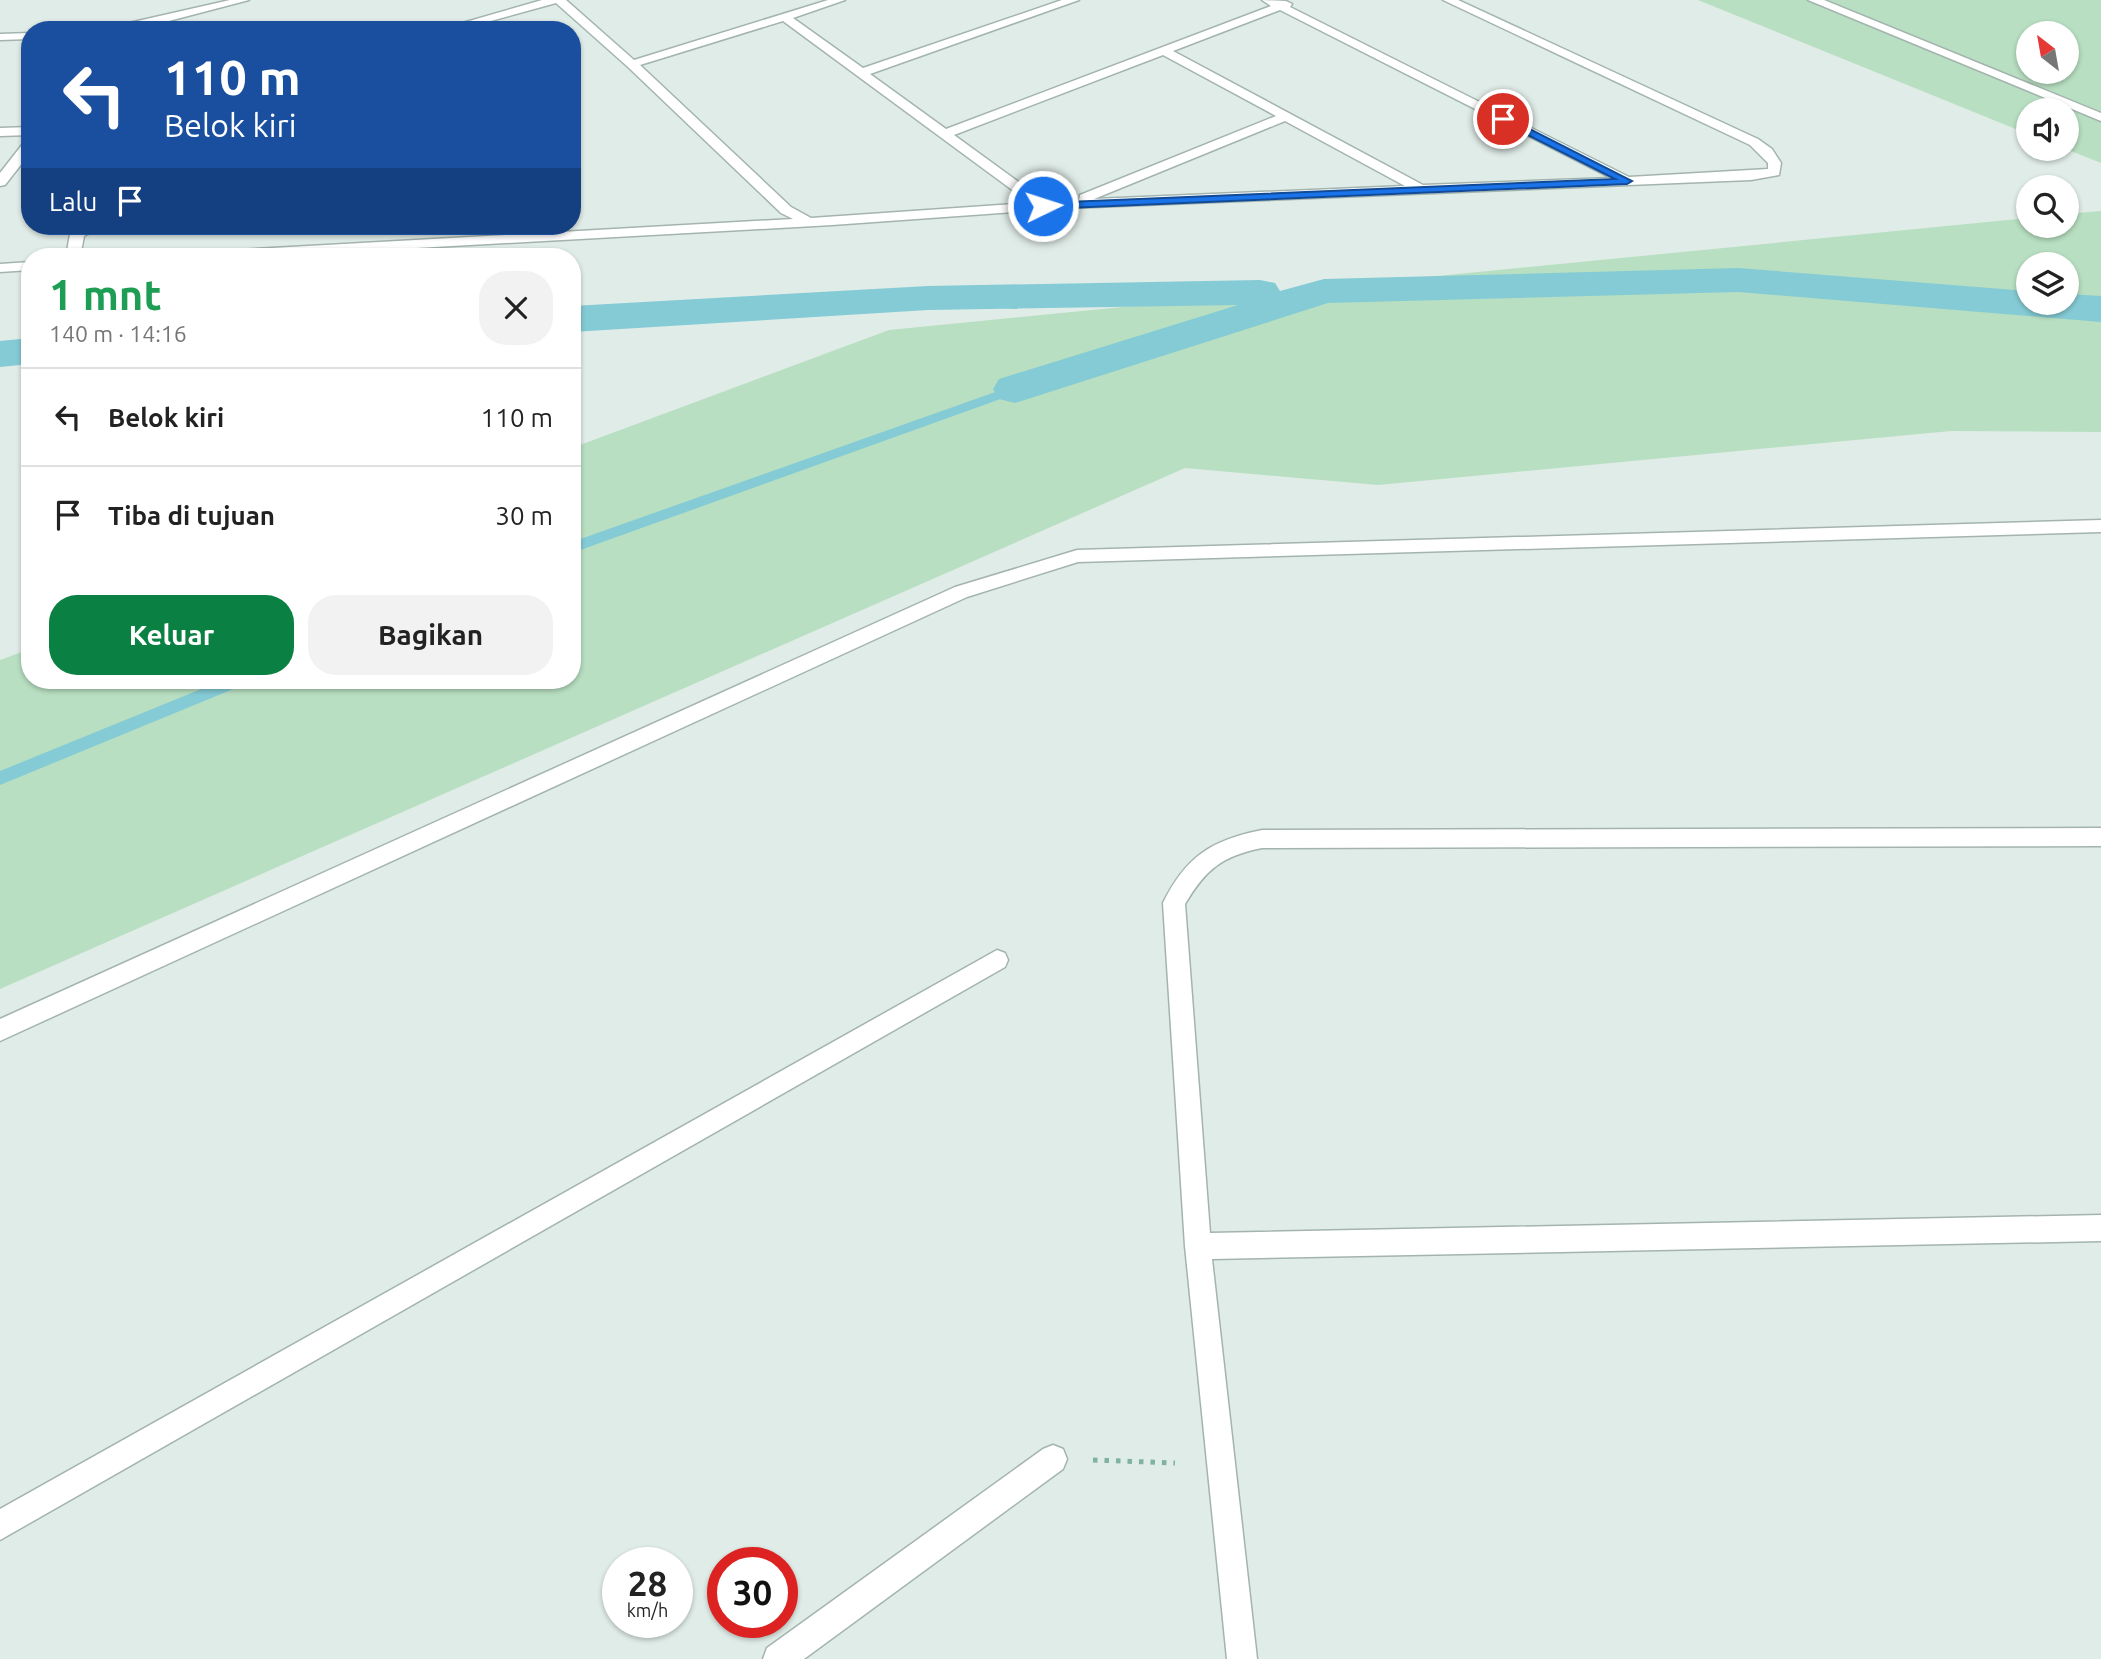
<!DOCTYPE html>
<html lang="id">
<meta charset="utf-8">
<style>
body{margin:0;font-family:Ubuntu,sans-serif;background:#f2f2f2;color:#222;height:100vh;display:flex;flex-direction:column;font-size:26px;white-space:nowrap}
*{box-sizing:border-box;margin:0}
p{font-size:23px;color:#767676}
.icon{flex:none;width:38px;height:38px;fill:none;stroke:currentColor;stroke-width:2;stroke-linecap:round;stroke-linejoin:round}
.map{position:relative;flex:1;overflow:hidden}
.panel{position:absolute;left:21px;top:248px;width:560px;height:441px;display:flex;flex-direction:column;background:#fff;border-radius:28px;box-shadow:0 2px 5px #0004}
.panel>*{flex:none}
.banner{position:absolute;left:21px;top:21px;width:560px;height:214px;border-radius:28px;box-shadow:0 2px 5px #0004;background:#1a4fa0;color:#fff;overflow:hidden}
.needle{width:46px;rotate:329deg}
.buttons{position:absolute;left:2016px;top:21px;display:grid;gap:14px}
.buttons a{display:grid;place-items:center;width:63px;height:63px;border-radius:50%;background:#fff;box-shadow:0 2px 5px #0004;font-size:35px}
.speed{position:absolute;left:602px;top:1547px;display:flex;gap:14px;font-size:35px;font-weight:700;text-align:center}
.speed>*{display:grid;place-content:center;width:91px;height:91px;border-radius:50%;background:#fff;box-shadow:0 2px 5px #0004;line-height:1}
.speed small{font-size:18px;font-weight:400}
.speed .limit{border:10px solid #d22;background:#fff;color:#111}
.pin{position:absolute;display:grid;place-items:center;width:60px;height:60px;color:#fff;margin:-30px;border:4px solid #fff;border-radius:50%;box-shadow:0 2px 7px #0007}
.me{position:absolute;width:77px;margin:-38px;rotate:86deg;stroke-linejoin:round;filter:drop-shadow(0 0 5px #0008)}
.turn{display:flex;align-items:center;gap:24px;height:147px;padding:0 28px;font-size:32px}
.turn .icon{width:91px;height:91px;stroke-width:2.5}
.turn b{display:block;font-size:49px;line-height:60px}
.then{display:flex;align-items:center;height:66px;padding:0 28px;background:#0003;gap:14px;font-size:26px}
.round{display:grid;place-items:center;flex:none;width:74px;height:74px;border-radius:28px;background:#f2f2f2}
.overview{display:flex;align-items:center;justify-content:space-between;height:119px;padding:0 28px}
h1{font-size:42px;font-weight:700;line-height:52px;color:#1e9e55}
.button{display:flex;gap:14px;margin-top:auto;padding:14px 28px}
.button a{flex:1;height:80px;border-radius:28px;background:#0b8043;color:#fff;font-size:28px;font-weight:700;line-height:80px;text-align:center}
.button a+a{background:#f2f2f2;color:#222}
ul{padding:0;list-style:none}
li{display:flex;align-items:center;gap:21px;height:98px;padding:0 28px;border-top:2px solid #e0e0e0}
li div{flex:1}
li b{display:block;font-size:26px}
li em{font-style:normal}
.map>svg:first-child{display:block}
.green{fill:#b8dfc1;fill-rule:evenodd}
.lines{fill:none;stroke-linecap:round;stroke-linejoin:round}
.stream{fill:#85cbd5;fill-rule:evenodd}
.canal{fill:#85cbd5;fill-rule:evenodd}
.lane-casing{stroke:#a3b4ae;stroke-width:3}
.street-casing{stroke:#a3b4ae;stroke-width:3}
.path{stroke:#7fb2a0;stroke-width:5;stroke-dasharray:4.5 7;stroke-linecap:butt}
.lane{fill:#fff;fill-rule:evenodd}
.street{fill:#fff;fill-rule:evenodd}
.route{fill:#1a73e8;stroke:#114b97;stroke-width:2}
</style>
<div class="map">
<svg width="2101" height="1659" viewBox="0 0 2101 1659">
<rect width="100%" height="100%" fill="#e0ece7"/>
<g class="green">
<path d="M1698,0H2101V163L2066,149L2067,110H2028V134ZM2028,33H2067V72H2028Z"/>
<path d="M2101,211V432L1951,431L1378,485L1185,468L0,989V660L30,649V681H572V448L889,330L2028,218V226H2067V214ZM2028,264H2067V303H2028Z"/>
</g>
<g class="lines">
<g class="stream">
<polygon points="1015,385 1020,386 1020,392 572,553 572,542"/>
<polygon points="221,681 245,681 243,685 0,785 0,771"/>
</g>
<g class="canal">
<polygon points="1738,268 2028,291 2028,303 2067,303 2067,294 2101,296 2101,322 1738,292 1328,303 1015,403 999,399 993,389 999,379 1238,305 928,310 572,332 572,306 928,286 1260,280 1275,283 1280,291 1324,279"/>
<polygon points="30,338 30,364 0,367 0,341"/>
</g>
<g class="lane-casing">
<polygon id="lane" points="2101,520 2101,532 1078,562 967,597 0,1041 0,1019 955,587 1077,550"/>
</g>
<g class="street-casing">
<g id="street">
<polygon points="230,0 249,0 146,27 98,30"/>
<path d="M542,0H566L634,60L828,0H845L793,18L863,68L1062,0H1079L870,74L946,129L1271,6L1262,0L1286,1L1292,4L1290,7L1629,177L1768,169V163L1750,145L1443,0H1458L1758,139L1772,149L1781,163L1779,175L1751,180L1070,208L832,225L255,257H176L183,253L793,219L781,213L628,67L556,3L458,30H438ZM1280,10L1611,178L1423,185L1173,51ZM783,21L1030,203L811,218L791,207L640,65ZM1163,55L1276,116L1080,195L1079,200L1046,202L954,135ZM1285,121L1405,186L1094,199Z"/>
<polygon points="1808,0 1824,0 2101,113 2101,121"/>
<polygon points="30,33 30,39 0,40 0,34"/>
<polygon points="30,127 30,135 0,136 0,128"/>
<polygon points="30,140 30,153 5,185 0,186 0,173 25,141"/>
<polygon points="85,226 103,226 84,236 80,257 66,257 70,234"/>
<polygon points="30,262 30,270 0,272 0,264"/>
<path d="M2101,828V846L1262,848C1222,856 1206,869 1185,904L1210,1233L2101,1215V1241L1212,1259L1257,1659H1227L1185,1246L1163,903C1186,856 1212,840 1262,830Z"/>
<polygon points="997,950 1005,953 1008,960 1005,967 0,1540 0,1509"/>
<polygon points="1053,1445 1063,1449 1067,1459 1063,1469 804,1659 763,1659 767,1648 1043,1449"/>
</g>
</g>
<polyline class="path" points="1093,1460 1175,1463"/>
<use href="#lane" class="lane"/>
<use href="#street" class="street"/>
</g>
<polygon class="route" points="1500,117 1506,117 1632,181 1627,184 1043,209 1038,206 1043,203 1615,179 1500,121"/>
</svg>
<div class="buttons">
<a><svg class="needle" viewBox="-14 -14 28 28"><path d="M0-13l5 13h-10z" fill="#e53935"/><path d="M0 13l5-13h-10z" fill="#767676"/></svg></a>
<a><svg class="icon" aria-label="sound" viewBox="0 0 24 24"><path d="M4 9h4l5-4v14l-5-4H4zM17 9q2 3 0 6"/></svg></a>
<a><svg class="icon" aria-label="search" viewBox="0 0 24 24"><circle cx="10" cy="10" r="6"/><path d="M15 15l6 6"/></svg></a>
<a><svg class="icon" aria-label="layers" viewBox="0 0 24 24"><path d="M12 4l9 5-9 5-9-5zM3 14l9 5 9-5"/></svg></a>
</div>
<div class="speed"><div>28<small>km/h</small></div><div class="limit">30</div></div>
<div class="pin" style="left:1503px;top:119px;background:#d93025"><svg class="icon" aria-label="arrive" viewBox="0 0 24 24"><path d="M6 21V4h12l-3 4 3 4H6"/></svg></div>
<svg class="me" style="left:1043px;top:206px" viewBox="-20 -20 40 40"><circle r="17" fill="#1a73e8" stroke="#fff" stroke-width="3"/><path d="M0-11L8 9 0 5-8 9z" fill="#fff"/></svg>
<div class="banner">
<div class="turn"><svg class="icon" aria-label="left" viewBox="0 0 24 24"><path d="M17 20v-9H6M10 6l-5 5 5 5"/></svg><div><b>110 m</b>Belok kiri</div></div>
<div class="then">Lalu<svg class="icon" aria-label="arrive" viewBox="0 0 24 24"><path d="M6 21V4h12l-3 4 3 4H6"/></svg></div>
</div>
<section class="panel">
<div class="overview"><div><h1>1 mnt</h1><p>140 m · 14:16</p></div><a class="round"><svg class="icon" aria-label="close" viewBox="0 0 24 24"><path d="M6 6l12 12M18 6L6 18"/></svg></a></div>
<ul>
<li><svg class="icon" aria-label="left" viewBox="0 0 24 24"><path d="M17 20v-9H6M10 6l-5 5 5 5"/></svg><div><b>Belok kiri</b></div><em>110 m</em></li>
<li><svg class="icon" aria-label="arrive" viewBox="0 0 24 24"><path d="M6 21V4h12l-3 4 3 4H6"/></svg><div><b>Tiba di tujuan</b></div><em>30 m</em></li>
</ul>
<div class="button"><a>Keluar</a><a>Bagikan</a></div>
</section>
</div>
